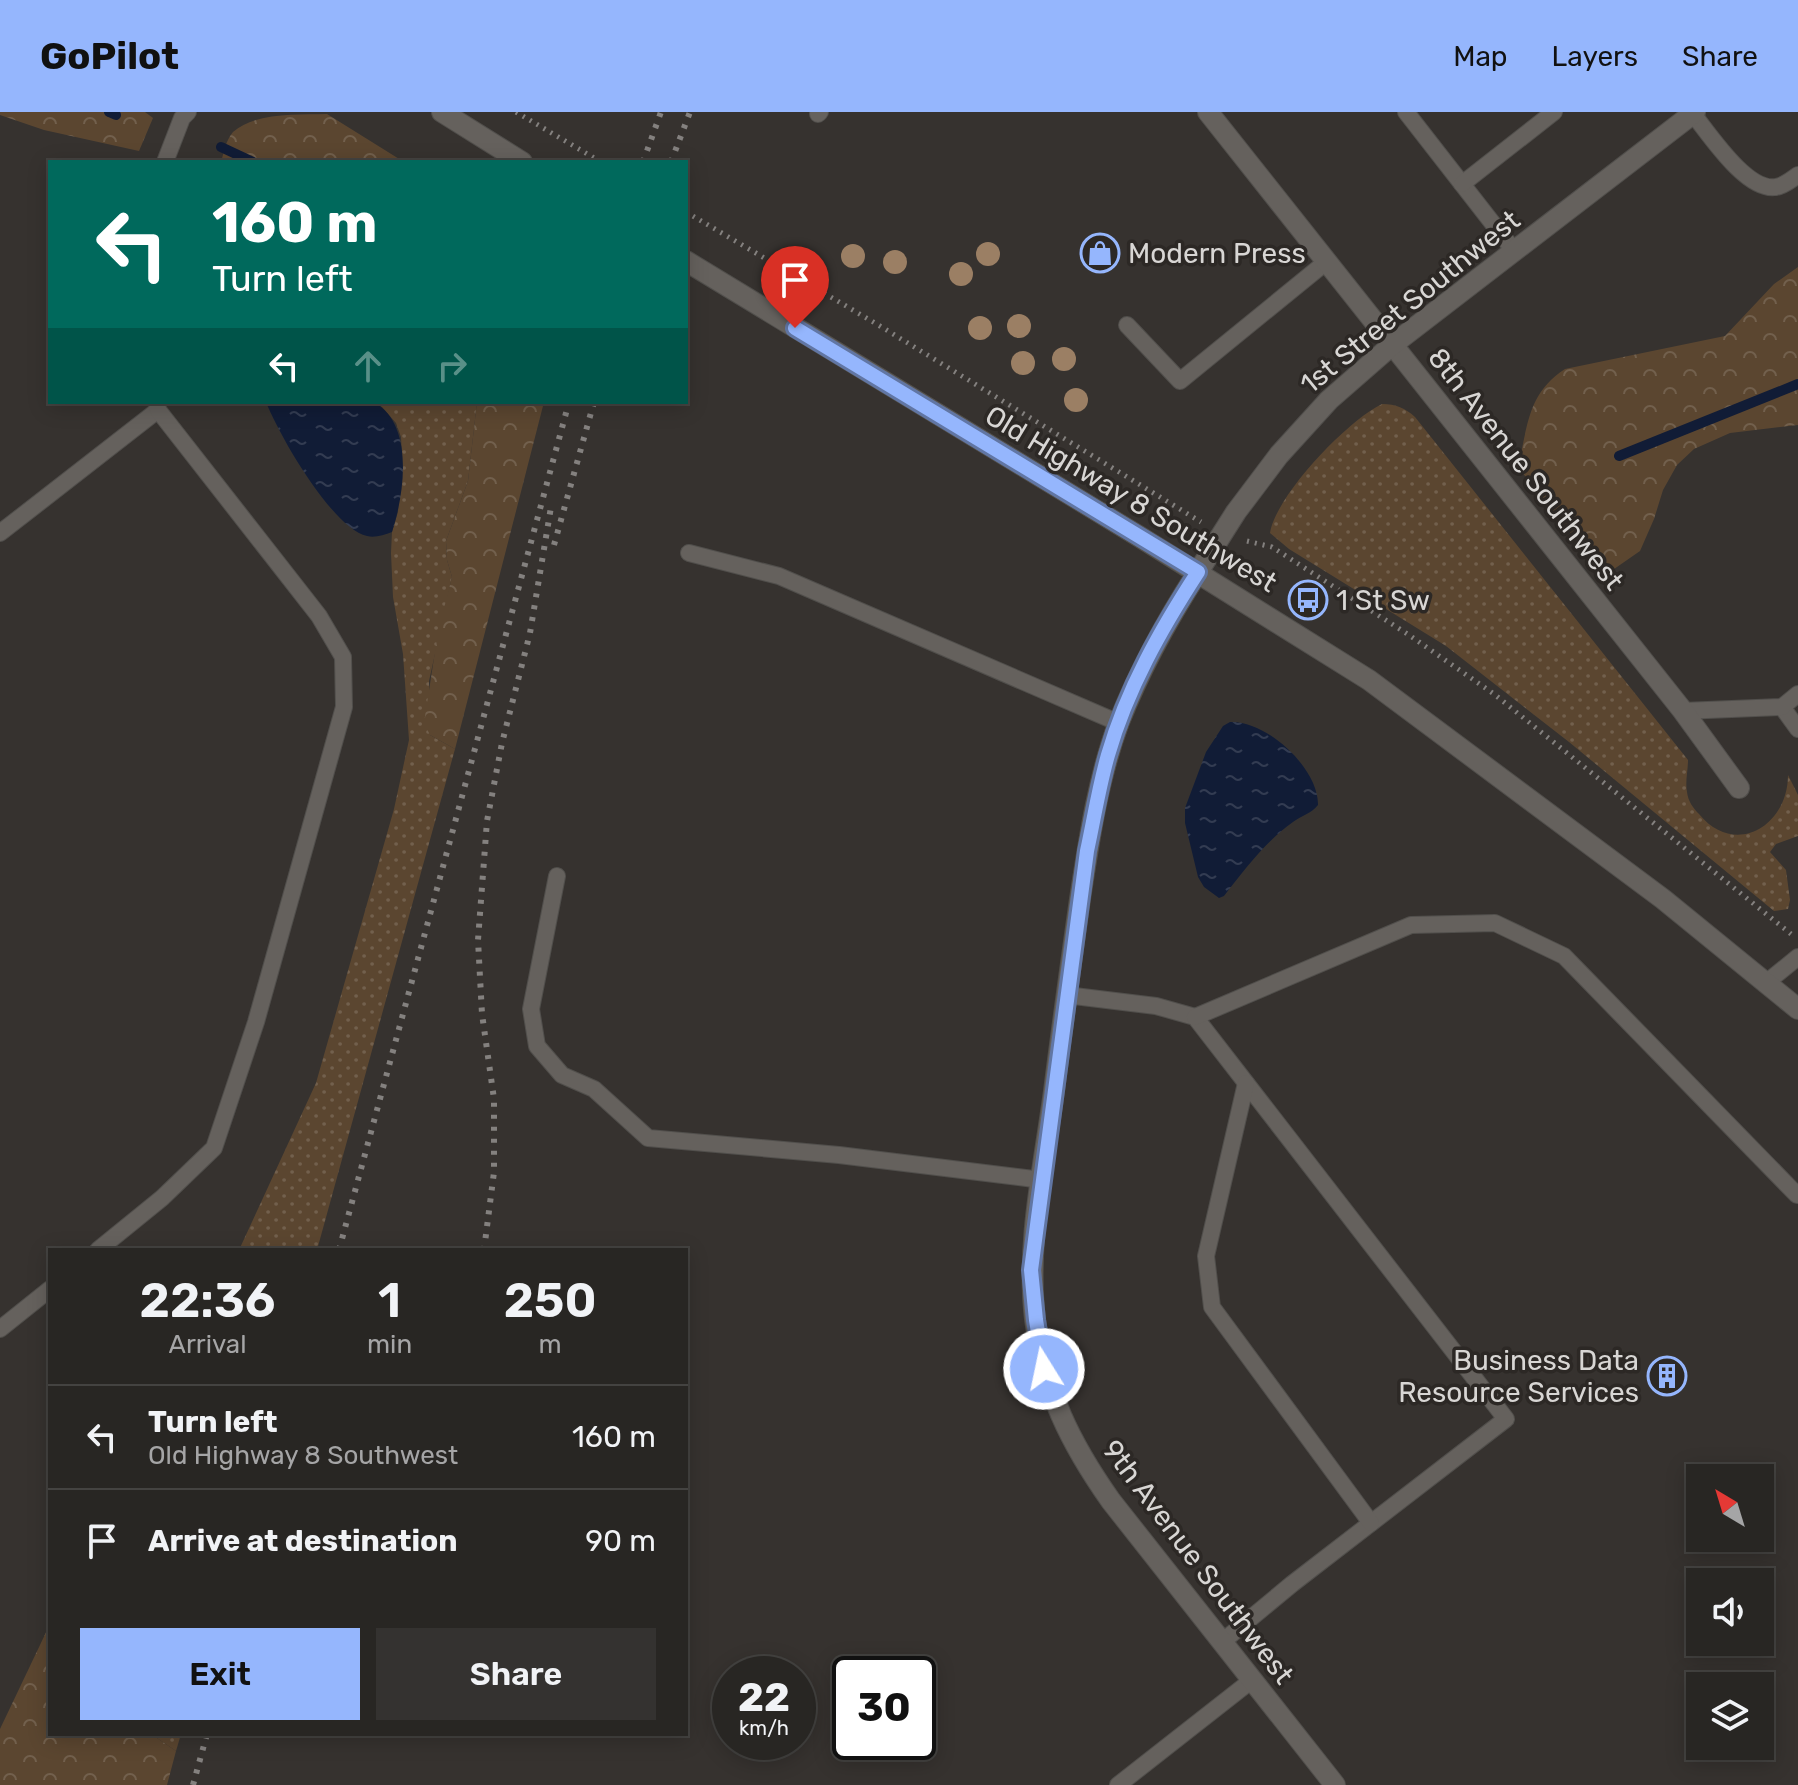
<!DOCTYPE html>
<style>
body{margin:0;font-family:Rubik,sans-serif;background:#343230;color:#f1f3f6;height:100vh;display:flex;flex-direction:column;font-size:30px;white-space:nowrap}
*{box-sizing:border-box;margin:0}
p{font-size:26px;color:#a5a5a6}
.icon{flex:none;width:44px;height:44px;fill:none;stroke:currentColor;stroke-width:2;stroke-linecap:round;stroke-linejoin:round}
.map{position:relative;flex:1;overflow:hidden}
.drawer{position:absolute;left:48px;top:1136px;width:640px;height:488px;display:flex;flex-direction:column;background:#282623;border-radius:0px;box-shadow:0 4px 20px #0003,0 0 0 2px #444341}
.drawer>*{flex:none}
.guide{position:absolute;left:48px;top:48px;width:640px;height:244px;border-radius:0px;box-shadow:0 4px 20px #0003,0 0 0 2px #444341;background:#00695c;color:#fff;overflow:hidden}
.needle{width:52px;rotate:322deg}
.controls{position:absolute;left:1686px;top:1352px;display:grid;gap:16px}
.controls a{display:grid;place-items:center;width:88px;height:88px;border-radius:0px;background:#282623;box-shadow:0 4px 20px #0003,0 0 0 2px #444341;font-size:40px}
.speed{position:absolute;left:712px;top:1544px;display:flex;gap:16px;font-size:40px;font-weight:700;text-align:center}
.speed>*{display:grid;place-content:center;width:104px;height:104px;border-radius:50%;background:#282623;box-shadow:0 4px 20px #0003,0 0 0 2px #444341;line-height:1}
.speed small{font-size:20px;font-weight:400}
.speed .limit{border:4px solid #111;border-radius:12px;background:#fff;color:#111}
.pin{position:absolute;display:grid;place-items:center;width:68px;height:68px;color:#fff;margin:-82px -34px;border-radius:50% 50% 50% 0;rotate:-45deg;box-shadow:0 0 8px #0007}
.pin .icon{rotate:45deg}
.me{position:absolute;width:88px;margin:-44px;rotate:350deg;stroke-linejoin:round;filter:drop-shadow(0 0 6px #0008)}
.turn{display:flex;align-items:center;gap:28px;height:168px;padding:0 32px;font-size:36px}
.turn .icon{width:104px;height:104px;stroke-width:2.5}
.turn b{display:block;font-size:56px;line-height:68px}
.lanes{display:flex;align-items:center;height:76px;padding:0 32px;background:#0003;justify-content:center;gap:40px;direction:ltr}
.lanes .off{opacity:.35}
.eta{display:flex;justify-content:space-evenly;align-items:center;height:136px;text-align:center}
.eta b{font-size:48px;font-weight:600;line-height:56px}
.button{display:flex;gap:16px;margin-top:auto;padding:16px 32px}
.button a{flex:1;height:92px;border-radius:0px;background:#95b6fd;color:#111;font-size:32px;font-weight:600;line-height:92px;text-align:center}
.button a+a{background:#343230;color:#f1f3f6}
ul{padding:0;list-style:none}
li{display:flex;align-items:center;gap:24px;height:104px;padding:0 32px;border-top:2px solid #444341}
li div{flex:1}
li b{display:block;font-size:30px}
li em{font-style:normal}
header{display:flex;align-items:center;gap:48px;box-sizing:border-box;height:112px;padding:0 40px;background:#95b6fd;color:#111}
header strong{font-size:38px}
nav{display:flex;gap:44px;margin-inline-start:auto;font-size:28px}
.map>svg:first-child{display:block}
.grass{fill:url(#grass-dots)}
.forest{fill:url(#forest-crowns)}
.water{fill:url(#water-ripples)}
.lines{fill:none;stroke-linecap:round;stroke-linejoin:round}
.stream{stroke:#111c36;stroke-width:10}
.lane-casing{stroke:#514f4c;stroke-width:18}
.street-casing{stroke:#514f4c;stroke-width:22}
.secondary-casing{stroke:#514f4c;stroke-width:22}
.path{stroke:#84817f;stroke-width:5;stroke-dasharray:2 6;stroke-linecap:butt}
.lane{stroke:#65615d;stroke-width:16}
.street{stroke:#65615d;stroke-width:20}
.secondary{stroke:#65615d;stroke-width:20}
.rail{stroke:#84817f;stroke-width:6;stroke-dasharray:4 8;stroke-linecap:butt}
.tree{fill:#9b7f64}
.route-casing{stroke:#6176a4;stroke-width:20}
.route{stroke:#95b6fd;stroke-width:14}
.labels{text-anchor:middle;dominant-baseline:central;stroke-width:7;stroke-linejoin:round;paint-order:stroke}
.poi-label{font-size:28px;fill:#d8d6d4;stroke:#2c2825;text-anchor:start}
.street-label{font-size:28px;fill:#d8d6d4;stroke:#2c2825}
</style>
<header>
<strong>GoPilot</strong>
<nav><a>Map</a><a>Layers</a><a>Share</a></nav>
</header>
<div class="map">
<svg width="1798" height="1673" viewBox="0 0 1798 1673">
<defs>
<pattern id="grass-dots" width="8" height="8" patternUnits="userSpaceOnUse" patternTransform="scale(2)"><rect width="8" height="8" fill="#5b4630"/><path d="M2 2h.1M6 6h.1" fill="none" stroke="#72604d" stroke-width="1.8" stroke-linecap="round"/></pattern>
<pattern id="forest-crowns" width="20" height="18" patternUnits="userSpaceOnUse" patternTransform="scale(2)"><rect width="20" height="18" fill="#5b4630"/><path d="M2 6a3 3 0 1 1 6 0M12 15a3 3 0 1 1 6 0" fill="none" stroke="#72604d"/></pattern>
<pattern id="water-ripples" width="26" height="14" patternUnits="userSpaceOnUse" patternTransform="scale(2)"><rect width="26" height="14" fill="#111c36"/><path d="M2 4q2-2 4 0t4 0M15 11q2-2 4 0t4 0" fill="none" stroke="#333c52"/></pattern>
</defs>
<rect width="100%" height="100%" fill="#36322f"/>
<g class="grass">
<polygon points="374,290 477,290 468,369 446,429 447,448 452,465 429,569 430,623 455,637 317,1138 239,1138 316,971 394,697 409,628 403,542 393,485 391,441 392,420 398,400 402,343 401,325 396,311 382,295"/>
<path d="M1382,292C1396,292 1405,296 1415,305L1688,648C1688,658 1685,670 1687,680C1688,689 1693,696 1699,702C1735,746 1788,714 1788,663L1798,683V724L1776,732L1770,740L1786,758L1790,788L1788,797L1774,799L1569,630L1446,534L1289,437L1270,421C1276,383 1348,308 1382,292Z"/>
<polygon points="151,1622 181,1622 176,1639"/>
</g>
<g class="forest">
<polygon points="0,0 145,0 153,6 139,39 44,18 0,3"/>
<path d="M327,2L404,50H221C224,40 226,28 233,20C255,0 298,3 327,2Z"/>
<path d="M1798,155V313L1730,321L1694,337L1677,353L1663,378L1654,407L1640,439L1604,464L1518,355C1528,314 1527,282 1565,257L1725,224L1774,172Z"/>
<polygon points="477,290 544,290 455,637 430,623 424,611 438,520 452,465 447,448 446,429 468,369"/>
<polygon points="50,1512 50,1622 151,1622 176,1639 167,1673 0,1673 0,1617"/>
</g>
<g class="water">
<path d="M266,290H374C415,313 404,383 392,420C384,423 375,426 367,424C332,416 279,323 266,290Z"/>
<path d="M1230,610C1267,608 1319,657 1318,693C1311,702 1302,703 1293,710C1265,730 1245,757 1224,784L1219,786L1204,775L1198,765L1185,711V696L1206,640L1223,614Z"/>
</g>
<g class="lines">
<g class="stream">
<polyline points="109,0 116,3"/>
<polyline points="221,35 253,50"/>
<polyline points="1619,344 1798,272"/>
</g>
<g class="lane-casing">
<g id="lane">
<polyline points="1406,0 1515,140"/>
<polyline points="818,2 820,0"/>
<path d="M1693,2C1710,23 1747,80 1776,75C1784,74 1792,67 1798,63"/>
<polyline points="165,50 182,6 188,0"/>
<polyline points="1462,72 1554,0"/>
<polyline points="1127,213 1180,269 1326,150"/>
<polyline points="0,421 158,298"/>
<polyline points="689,441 779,464 1119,611"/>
<polyline points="1782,595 1798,617"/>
<polyline points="1683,599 1782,595 1798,582"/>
<polyline points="557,764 531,897 537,934 562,963 594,977 648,1026 839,1043 1042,1068"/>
<polyline points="1766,871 1798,845"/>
<polyline points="1066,883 1156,894 1195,905 1506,1307 1292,1472 1222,1530"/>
<polyline points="1195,905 1411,813 1495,811 1564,844 1797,1083 1798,1081"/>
<polyline points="1246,971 1206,1144 1212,1195 1371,1411"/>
<polyline points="98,1138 162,1086 214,1036 256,910 344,595 343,545 319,504 158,298 157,290"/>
<polyline points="0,1217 50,1177"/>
<polyline points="1118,1673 1252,1568"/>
</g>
</g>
<g class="street-casing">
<g id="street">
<polyline points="1208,0 1683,599 1739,676"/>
<path d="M1198,460C1167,508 1140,557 1119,610C1098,666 1089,728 1080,787C1071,851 1062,915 1054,979C1044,1054 1026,1131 1035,1207C1044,1278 1070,1331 1111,1389L1335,1673"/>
</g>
</g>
<g class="secondary-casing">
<g id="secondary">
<polyline points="442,0 522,50"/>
<polyline points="686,149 1140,425 1369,568 1663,787 1798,897"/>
<polyline points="1198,460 1236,400 1279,343 1329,288 1392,233 1695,0"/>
</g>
</g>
<g class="path">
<polyline points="516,0 601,50"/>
<polyline points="686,100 875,211 1201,410"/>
<polyline points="1247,429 1272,435 1409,523 1494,582 1791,822"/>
</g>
<use href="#lane" class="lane"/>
<use href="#street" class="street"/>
<use href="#secondary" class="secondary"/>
<g class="rail">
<polyline points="643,50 661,0"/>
<polyline points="671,50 690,0"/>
<polyline points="554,433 594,290"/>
<polyline points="339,1138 569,290"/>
<polyline points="484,1138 494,1060 494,987 482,902 478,828 487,709 502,631 530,521 551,395"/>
<polyline points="193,1673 207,1622"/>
</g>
</g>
<g class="tree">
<circle cx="988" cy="142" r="12"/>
<circle cx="853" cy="144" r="12"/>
<circle cx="895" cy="150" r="12"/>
<circle cx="961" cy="162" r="12"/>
<circle cx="1019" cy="214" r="12"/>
<circle cx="980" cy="216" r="12"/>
<circle cx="1064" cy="247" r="12"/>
<circle cx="1023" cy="251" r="12"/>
<circle cx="1076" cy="288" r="12"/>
</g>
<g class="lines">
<g class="route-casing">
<path id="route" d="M795,216L1198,460C1161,517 1127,577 1108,643C1099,674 1094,707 1087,739L1031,1158L1036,1208L1044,1257"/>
</g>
<use href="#route" class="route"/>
</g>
<defs>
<g id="shop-ring" transform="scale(2)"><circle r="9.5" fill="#2c2825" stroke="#95b6fd" stroke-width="1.5"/><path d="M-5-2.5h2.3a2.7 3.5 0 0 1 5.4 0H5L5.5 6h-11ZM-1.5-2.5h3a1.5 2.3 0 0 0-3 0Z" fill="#95b6fd"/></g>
<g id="bus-ring" transform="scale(2)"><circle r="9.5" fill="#2c2825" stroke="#95b6fd" stroke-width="1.5"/><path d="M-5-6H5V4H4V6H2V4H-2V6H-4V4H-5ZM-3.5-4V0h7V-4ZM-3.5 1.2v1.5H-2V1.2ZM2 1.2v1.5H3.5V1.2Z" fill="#95b6fd"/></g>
<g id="building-ring" transform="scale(2)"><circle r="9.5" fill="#2c2825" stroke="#95b6fd" stroke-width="1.5"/><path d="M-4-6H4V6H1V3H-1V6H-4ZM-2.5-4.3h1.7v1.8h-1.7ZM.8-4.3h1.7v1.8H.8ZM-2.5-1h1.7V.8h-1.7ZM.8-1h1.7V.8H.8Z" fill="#95b6fd"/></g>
</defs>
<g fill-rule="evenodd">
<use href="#shop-ring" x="1100" y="141"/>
<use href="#bus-ring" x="1308" y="488"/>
<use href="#building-ring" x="1667" y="1264"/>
</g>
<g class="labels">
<g class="poi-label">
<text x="1128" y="141">Modern Press</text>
<text x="1336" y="488">1 St Sw</text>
<text x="1639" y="1248" text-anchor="end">Business Data<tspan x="1639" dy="32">Resource Services</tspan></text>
</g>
<g class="street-label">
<text transform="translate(1410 190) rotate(-39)">1st Street Southwest</text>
<text transform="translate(1526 357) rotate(52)">8th Avenue Southwest</text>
<text transform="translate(1131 387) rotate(31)">Old Highway 8 Southwest</text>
<text transform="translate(1198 1450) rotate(53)">9th Avenue Southwest</text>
</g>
</g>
</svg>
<div class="controls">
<a><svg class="needle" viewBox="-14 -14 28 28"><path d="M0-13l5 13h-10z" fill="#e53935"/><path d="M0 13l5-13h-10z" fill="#a5a5a6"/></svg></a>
<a><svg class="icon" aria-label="sound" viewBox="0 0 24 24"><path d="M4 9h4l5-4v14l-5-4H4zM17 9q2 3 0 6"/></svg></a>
<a><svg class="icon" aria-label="layers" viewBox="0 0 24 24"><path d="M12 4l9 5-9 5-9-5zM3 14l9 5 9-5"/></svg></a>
</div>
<div class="speed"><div>22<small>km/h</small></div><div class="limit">30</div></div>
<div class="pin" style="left:795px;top:216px;background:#d93025"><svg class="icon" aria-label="arrive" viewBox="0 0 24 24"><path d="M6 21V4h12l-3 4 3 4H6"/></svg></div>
<svg class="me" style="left:1044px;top:1257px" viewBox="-20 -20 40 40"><circle r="17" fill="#95b6fd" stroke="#fff" stroke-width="3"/><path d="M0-11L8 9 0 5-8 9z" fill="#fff"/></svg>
<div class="guide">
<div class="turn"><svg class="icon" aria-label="left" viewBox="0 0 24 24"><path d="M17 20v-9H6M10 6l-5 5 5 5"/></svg><div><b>160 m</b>Turn left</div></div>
<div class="lanes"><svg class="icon" aria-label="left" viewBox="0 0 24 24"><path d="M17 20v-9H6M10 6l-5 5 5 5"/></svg><svg class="icon off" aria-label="ahead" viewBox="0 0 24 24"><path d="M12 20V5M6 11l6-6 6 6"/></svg><svg class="icon off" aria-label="right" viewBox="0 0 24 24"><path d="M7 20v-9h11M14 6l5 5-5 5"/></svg></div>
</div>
<section class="drawer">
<div class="eta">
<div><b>22:36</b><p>Arrival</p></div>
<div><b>1</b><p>min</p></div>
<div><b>250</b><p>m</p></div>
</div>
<ul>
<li><svg class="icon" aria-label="left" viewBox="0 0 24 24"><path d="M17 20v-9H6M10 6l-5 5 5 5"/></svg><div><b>Turn left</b><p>Old Highway 8 Southwest</p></div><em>160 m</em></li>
<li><svg class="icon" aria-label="arrive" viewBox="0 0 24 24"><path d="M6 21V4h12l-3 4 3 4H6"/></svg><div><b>Arrive at destination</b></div><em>90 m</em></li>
</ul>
<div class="button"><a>Exit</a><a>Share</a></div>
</section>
</div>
